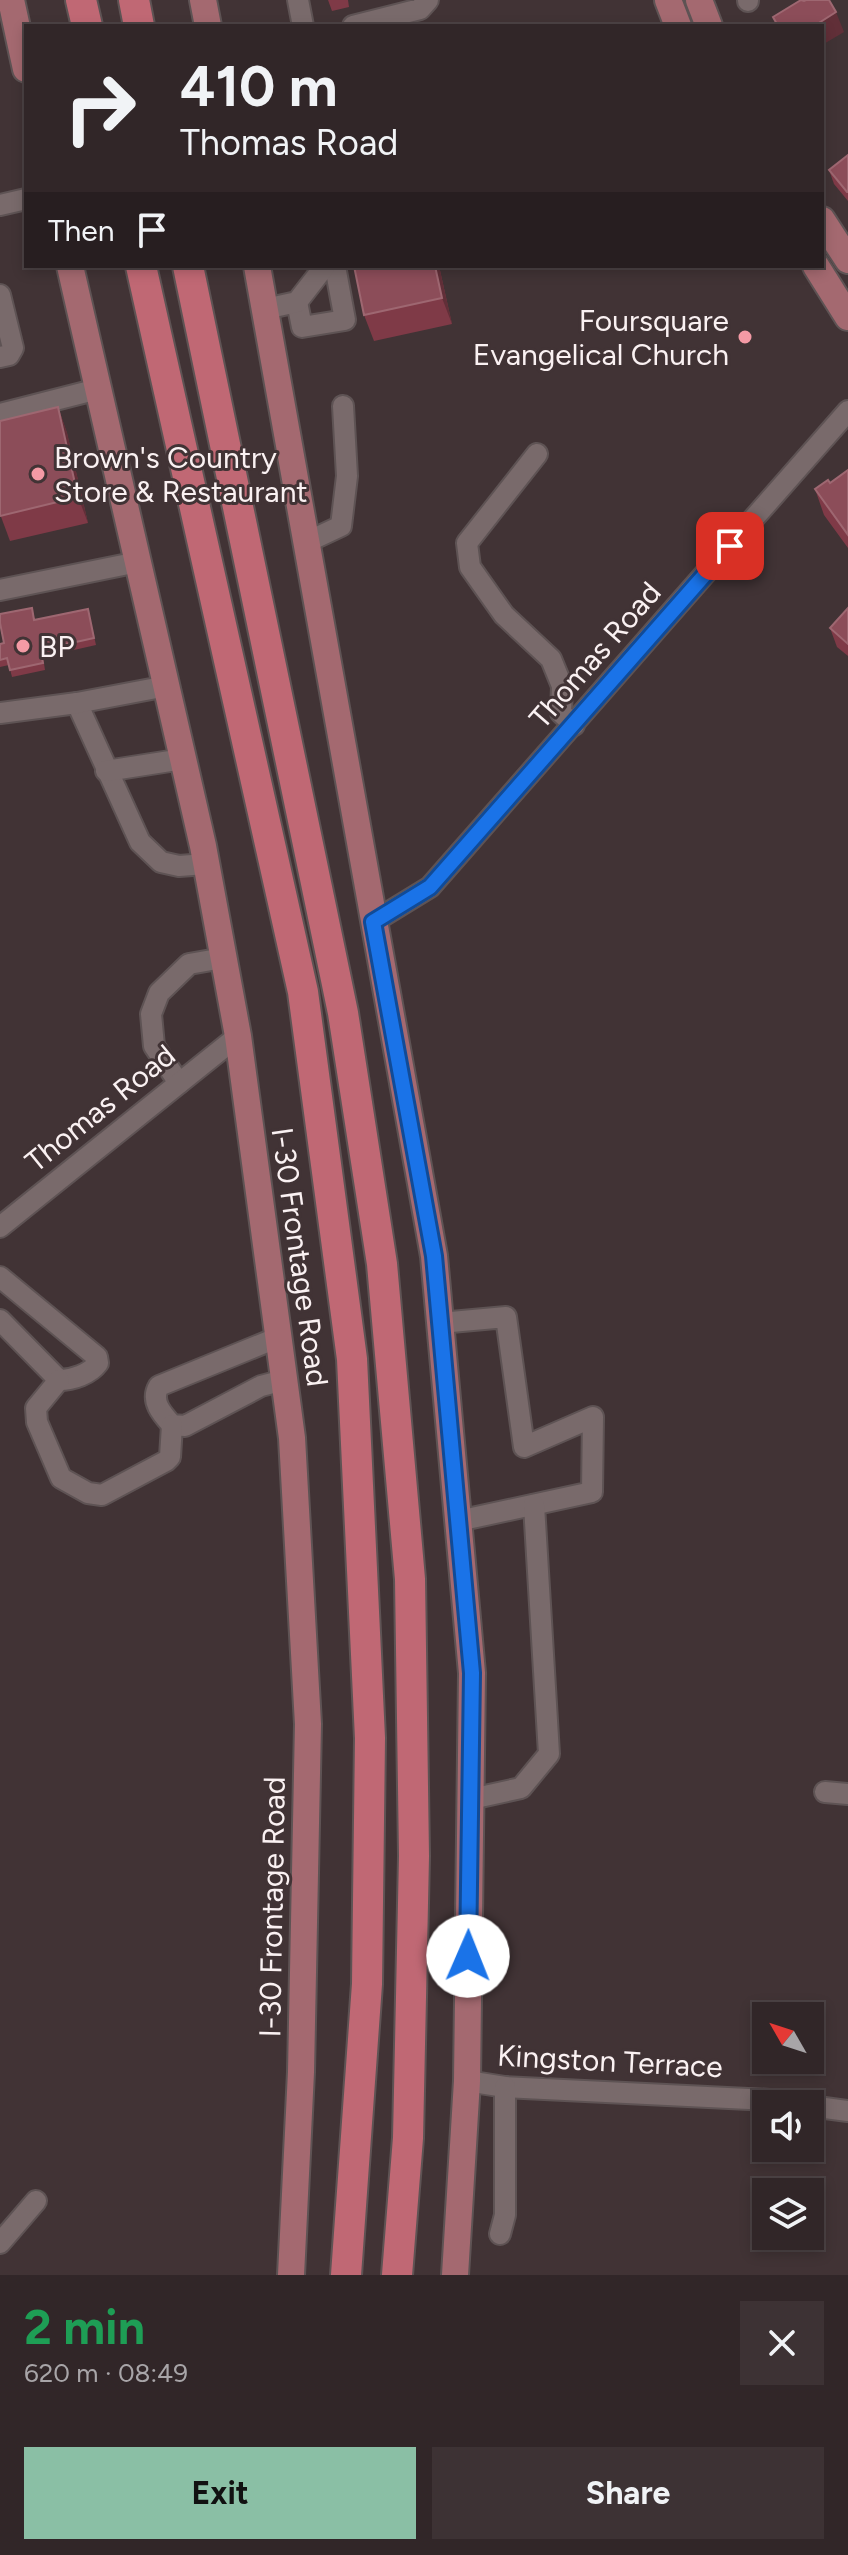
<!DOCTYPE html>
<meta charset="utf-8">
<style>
body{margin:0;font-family:Figtree,sans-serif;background:#3d3234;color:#f1f3f6;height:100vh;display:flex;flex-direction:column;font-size:30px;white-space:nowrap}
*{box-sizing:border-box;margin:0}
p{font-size:26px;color:#a8a5a8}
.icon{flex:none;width:44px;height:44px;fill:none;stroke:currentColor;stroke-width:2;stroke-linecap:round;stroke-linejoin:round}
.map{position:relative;height:2275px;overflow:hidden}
.panel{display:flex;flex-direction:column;background:#312628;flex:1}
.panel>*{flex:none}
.guide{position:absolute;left:24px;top:24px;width:800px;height:244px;border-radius:0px;box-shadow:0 4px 12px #0003,0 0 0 2px #4c4345;background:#312628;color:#f1f3f6;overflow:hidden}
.needle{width:52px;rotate:309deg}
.fabs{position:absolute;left:752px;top:2002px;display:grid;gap:16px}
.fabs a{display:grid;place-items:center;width:72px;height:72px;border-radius:0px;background:#312628;box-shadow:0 4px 12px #0003,0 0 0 2px #4c4345;font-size:40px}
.pin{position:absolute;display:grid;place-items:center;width:68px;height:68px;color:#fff;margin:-34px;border-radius:16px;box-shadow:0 4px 12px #0006}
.me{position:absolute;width:88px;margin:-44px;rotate:1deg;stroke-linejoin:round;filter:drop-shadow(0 0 6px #0008)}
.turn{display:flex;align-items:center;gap:28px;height:168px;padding:0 24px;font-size:36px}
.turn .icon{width:104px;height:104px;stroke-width:2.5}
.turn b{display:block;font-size:56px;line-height:68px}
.then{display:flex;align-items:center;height:76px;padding:0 24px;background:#0003;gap:16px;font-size:30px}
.round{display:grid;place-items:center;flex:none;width:84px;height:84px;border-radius:0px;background:#3d3234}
.head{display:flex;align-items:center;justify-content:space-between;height:136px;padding:0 24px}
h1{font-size:48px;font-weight:700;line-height:60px;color:#1e9e55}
.primary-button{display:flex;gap:16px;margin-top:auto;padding:16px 24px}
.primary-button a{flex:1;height:92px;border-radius:0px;background:#8abfa5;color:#111;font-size:32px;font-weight:700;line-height:92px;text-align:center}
.primary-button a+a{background:#3d3234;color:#f1f3f6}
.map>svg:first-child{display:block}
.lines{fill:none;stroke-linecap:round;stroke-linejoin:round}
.minor-casing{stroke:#5e5354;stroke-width:24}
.major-casing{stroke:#5e5354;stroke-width:30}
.highway-casing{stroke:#5e5354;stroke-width:34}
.minor{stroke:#796a6b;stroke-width:20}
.major{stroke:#a46970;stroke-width:26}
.highway{stroke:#c06874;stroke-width:30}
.wall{fill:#7f3a47}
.shaded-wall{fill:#612f38}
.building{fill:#8c4d59;stroke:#9e6771;stroke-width:2}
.route-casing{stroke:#114b97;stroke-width:20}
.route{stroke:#1a73e8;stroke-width:14}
.poi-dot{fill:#f49aa5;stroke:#413335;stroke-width:3}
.labels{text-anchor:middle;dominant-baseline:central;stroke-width:6;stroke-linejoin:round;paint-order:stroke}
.poi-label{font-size:30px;fill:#faf1f2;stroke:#413335;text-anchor:start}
.street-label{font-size:30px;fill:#faf1f2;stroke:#413335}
</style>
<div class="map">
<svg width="848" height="2275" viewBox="0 0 848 2275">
<rect width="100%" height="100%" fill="#413335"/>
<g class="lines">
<g class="minor-casing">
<g id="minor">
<polyline points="298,0 303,26"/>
<polyline points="748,0 748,1"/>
<polyline points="353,26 420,9 428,0"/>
<polyline points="0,205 26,199"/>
<polyline points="0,295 13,348 9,355 0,357"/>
<polyline points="297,302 302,327 345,320 335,266"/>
<polyline points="265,309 297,302 325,266"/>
<polyline points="0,414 98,389"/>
<polyline points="537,454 467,543 470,567 504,615 551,659 562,686 561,713 574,725"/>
<polyline points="307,542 341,526 347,476 343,406"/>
<polyline points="0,590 138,562"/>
<polyline points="77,703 140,842 161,862 179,866 206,864"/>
<polyline points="0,713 77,703 167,686"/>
<polyline points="106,771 183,759"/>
<polyline points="373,922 430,887 848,411"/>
<polyline points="179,1083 154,1046 151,1014 159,993 189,964 223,958"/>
<polyline points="0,1227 238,1036"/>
<path d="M0,1277L97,1357L98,1363C90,1374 73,1380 59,1380L0,1320"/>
<polyline points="440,1323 506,1317 524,1447 593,1417 592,1492 458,1521"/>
<path d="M279,1337L159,1386C150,1401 162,1414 172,1425L185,1426L261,1386L284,1380"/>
<polyline points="59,1380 36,1408 37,1422 61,1478 88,1493 102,1495 166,1461 170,1457 172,1425"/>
<polyline points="825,1792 848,1794"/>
<polyline points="471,1799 521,1788 549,1754 534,1505"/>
<polyline points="467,2081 505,2087 770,2100 798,2104"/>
<polyline points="810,2106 848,2111"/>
<polyline points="500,2234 505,2215 505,2087"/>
<polyline points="0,2243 36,2201"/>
</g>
</g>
<g class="major-casing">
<g id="major">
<polyline points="11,0 26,69"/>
<polyline points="203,0 208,26"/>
<polyline points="668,0 678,26"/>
<polyline points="699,0 709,26"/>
<polyline points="822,220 848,260"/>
<polyline points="70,266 203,846 238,1036 292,1438 308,1724 301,2072 291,2275"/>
<polyline points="257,266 434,1256 472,1673 467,2081 455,2275"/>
<polyline points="816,266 848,317"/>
</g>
</g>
<g class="highway-casing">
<g id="highway">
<polyline points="81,0 87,26"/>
<polyline points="134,0 139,26"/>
<polyline points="141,266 303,992 352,1359 370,1738 367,1984 346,2275"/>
<polyline points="188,266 343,1013 382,1264 410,1579 414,1856 408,2138 397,2275"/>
</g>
</g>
<use href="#minor" class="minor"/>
<use href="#major" class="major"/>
<use href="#highway" class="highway"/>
</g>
<g class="wall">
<polygon points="328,0 348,0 349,7 332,11"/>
<polygon points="848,155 848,201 834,184 829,170"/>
<polygon points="439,266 452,324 374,341 364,315"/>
<polygon points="58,407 67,433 88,523 10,541 0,514"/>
<polygon points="848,470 848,548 824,515 815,489 830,483"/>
<polygon points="32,608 35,620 88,609 96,645 43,657 45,670 12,677 9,665 0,667 0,644 4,643"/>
<polygon points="848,608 848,656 837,647 830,628"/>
</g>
<g class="shaded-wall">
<polygon points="836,12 844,32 822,45 822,26 814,26"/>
<polygon points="435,266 439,266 452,324 442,298"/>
<polygon points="58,407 67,433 88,523 78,497"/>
</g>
<g class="building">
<polygon points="801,0 804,1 806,0 829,0 836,12 814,26 778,26 773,17"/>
<polygon points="848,155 848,192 847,192 829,170"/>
<polygon points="354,266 435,266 442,298 364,315"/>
<polygon points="58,407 78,497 0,516 0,421"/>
<polygon points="848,470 848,535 815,489 828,480 830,483"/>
<polygon points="32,608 34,620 88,609 94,638 40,650 43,663 10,670 7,658 0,660 0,644 4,643 0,623 0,614"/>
<polygon points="848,608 848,644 830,628"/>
</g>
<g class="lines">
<g class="route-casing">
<polyline id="route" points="468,1956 472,1673 434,1256 373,922 430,887 730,546"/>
</g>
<use href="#route" class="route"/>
</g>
<g class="poi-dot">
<circle cx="745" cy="337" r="8"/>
<circle cx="38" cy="474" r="8"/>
<circle cx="23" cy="646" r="8"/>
</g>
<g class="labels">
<g class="poi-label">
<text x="729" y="320" text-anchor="end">Foursquare<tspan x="729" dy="34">Evangelical Church</tspan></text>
<text x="54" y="457">Brown's Country<tspan x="54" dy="34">Store &amp; Restaurant</tspan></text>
<text x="39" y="646">BP</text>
</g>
<g class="street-label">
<text transform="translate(595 655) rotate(-49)">Thomas Road</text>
<text transform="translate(100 1108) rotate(-39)">Thomas Road</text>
<text transform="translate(300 1257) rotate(82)">I-30 Frontage Road</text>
<text transform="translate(272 1907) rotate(-89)">I-30 Frontage Road</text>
<text transform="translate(610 2061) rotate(3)">Kingston Terrace</text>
</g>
</g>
</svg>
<div class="fabs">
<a><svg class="needle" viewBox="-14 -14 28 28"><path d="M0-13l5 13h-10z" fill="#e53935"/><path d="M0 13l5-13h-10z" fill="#a8a5a8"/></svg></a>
<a><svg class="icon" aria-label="sound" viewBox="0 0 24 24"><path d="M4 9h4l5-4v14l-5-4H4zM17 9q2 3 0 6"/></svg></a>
<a><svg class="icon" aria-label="layers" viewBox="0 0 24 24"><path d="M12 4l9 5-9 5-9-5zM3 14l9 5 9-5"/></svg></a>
</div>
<div class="pin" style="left:730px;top:546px;background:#d93025"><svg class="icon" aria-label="arrive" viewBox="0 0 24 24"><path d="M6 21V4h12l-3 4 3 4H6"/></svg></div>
<svg class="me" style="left:468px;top:1956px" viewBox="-20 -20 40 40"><circle r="19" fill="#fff"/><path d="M0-13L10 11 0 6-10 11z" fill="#1a73e8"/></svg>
<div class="guide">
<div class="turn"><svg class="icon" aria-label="right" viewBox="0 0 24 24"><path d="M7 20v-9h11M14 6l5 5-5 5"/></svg><div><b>410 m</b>Thomas Road</div></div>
<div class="then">Then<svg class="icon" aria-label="arrive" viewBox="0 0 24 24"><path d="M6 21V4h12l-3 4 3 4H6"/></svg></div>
</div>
</div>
<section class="panel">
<div class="head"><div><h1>2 min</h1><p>620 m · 08:49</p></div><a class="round"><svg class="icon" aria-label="close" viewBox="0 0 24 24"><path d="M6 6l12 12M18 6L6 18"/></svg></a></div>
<div class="primary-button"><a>Exit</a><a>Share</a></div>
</section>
